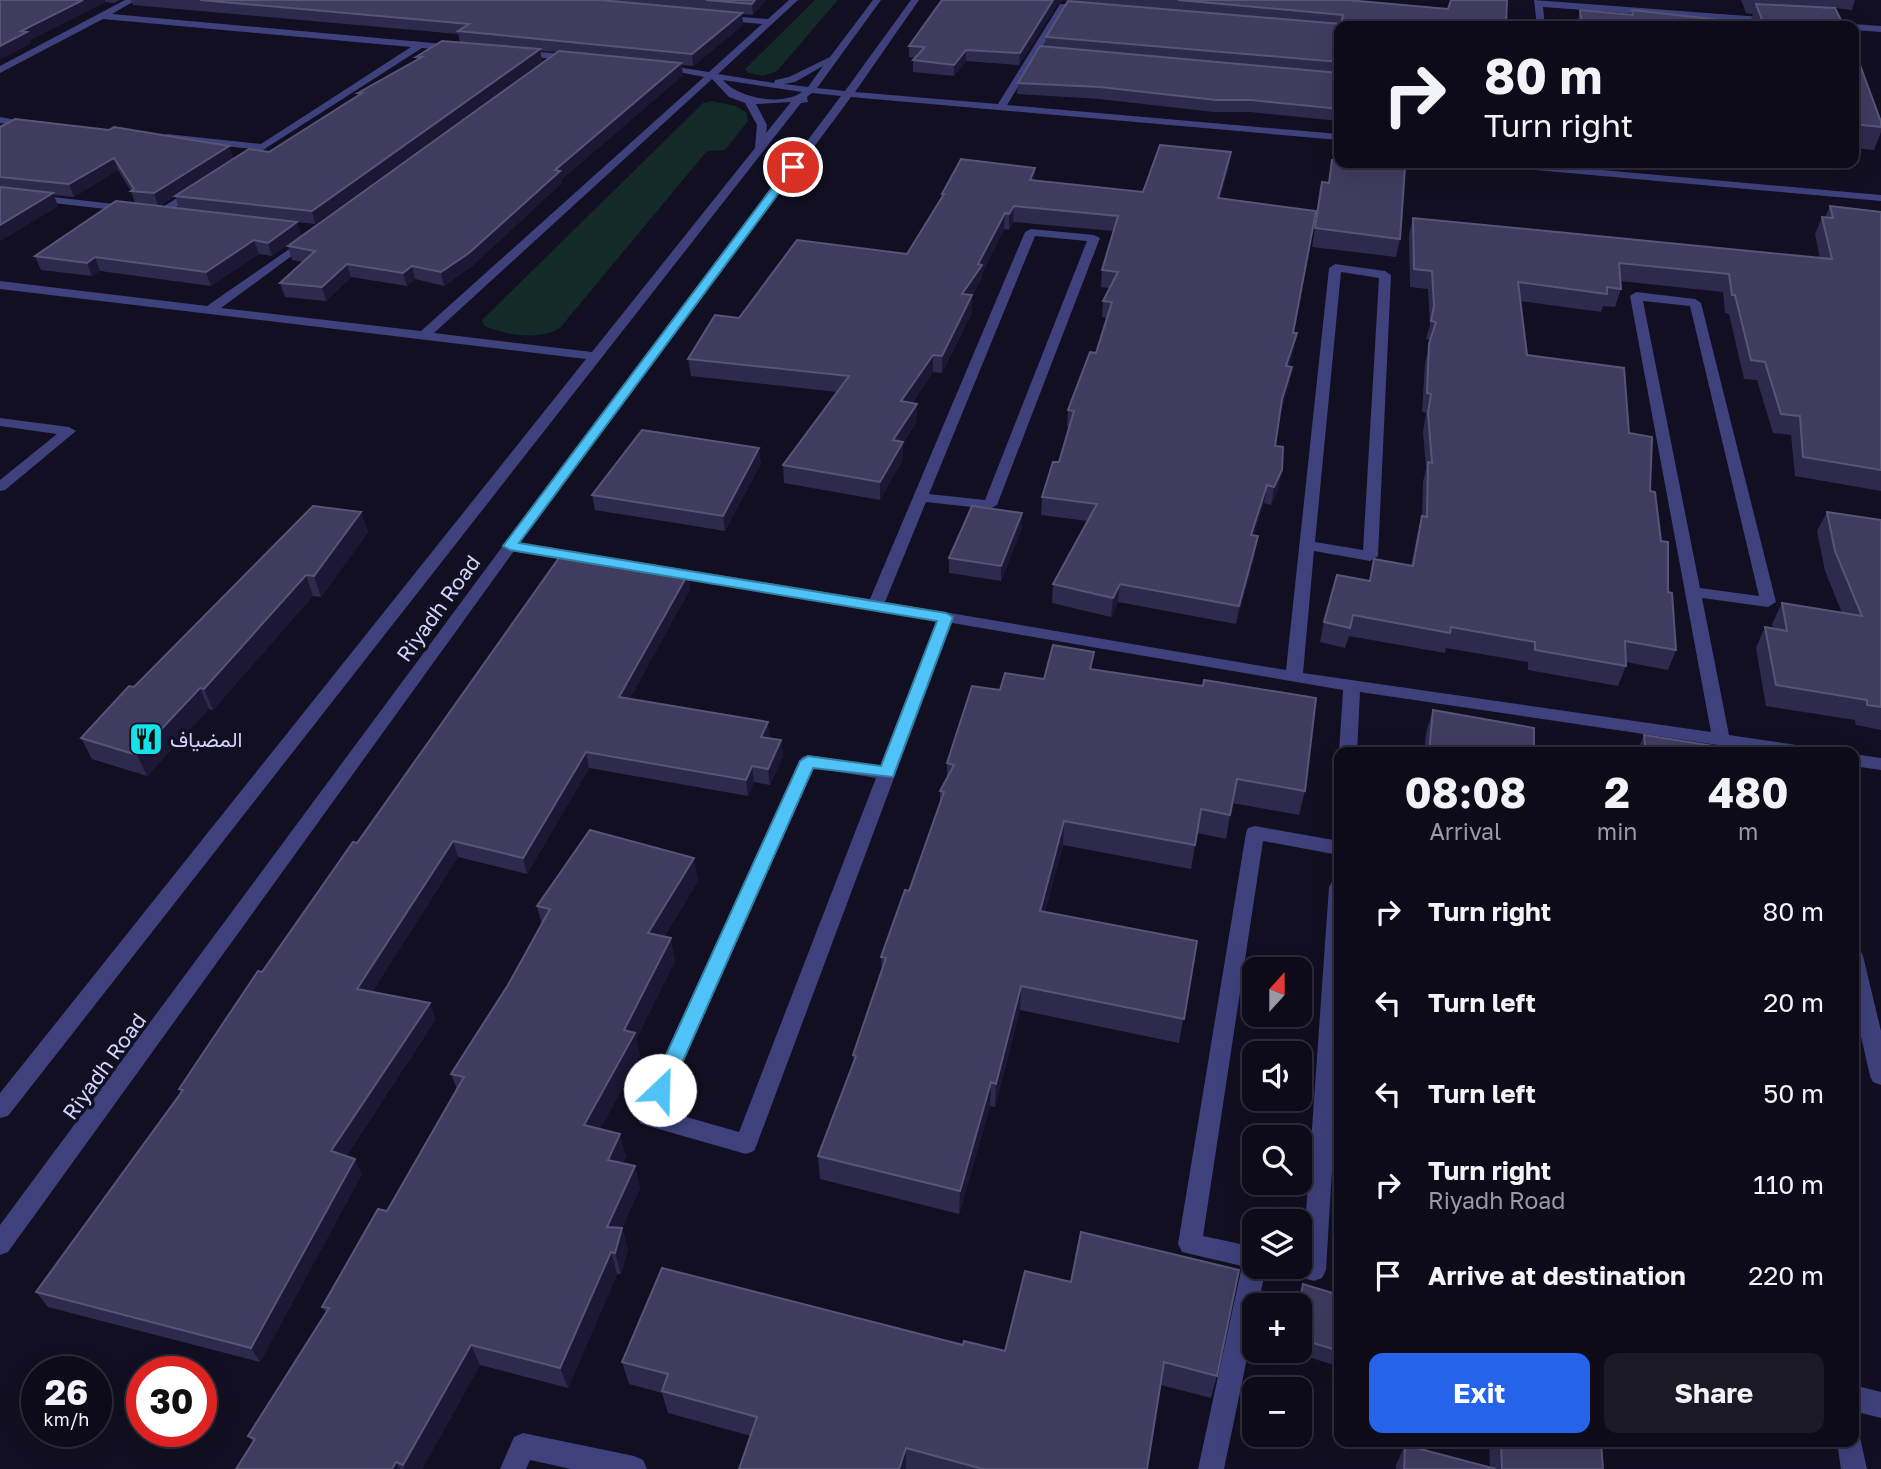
<!DOCTYPE html>
<meta charset="utf-8">
<style>
body{margin:0;font-family:"Golos Text",Vazirmatn,sans-serif;background:#1b1926;color:#f1f3f6;height:100vh;display:flex;flex-direction:column;font-size:26px;white-space:nowrap}
*{box-sizing:border-box;margin:0}
p{font-size:23px;color:#9a9ba2}
.icon{flex:none;width:38px;height:38px;fill:none;stroke:currentColor;stroke-width:2;stroke-linecap:round;stroke-linejoin:round}
.map{position:relative;flex:1;overflow:hidden}
.side{position:absolute;left:1334px;top:747px;width:525px;height:700px;display:flex;flex-direction:column;background:#0d0b19;border-radius:14px;box-shadow:0 7px 28px #0002,0 0 0 2px #2d2b38}
.side>*{flex:none}
.guide{position:absolute;left:1334px;top:21px;width:525px;height:147px;border-radius:14px;box-shadow:0 7px 28px #0002,0 0 0 2px #2d2b38;background:#0d0b19;color:#f1f3f6;overflow:hidden}
.needle{width:46px;rotate:21deg}
.fabs{position:absolute;left:1242px;top:957px;display:grid;gap:14px}
.fabs a{display:grid;place-items:center;width:70px;height:70px;border-radius:14px;background:#0d0b19;box-shadow:0 7px 28px #0002,0 0 0 2px #2d2b38;font-size:35px}
.speed{position:absolute;left:21px;top:1356px;display:flex;gap:14px;font-size:35px;font-weight:700;text-align:center}
.speed>*{display:grid;place-content:center;width:91px;height:91px;border-radius:50%;background:#0d0b19;box-shadow:0 7px 28px #0002,0 0 0 2px #2d2b38;line-height:1}
.speed small{font-size:18px;font-weight:400}
.speed .limit{border:10px solid #d22;background:#fff;color:#111}
.pin{position:absolute;display:grid;place-items:center;width:60px;height:60px;color:#fff;margin:-30px;border:4px solid #fff;border-radius:50%;box-shadow:0 2px 7px #0007}
.me{position:absolute;width:77px;margin:-38px;rotate:24deg;stroke-linejoin:round;filter:drop-shadow(0 0 5px #0008)}
.turn{display:flex;align-items:center;gap:24px;height:147px;padding:0 35px;font-size:32px}
.turn .icon{width:91px;height:91px;stroke-width:2.5}
.turn b{display:block;font-size:49px;line-height:60px}
.eta{display:flex;justify-content:space-evenly;align-items:center;height:119px;text-align:center}
.eta b{font-size:42px;font-weight:700;line-height:49px}
.cta{display:flex;gap:14px;margin-top:auto;padding:14px 35px}
.cta a{flex:1;height:80px;border-radius:14px;background:#2563eb;color:#fff;font-size:28px;font-weight:700;line-height:80px;text-align:center}
.cta a+a{background:#1b1926;color:#f1f3f6}
ul{padding:0;list-style:none}
li{display:flex;align-items:center;gap:21px;height:91px;padding:0 35px}
li div{flex:1}
li b{display:block;font-size:26px}
li em{font-style:normal}
.map>svg:first-child{display:block}
.green{fill:#132a28}
.lines{fill:none;stroke-linecap:round;stroke-linejoin:round}
.minor{fill:#3e417c;fill-rule:evenodd}
.wall{fill:#2e2a4d}
.shaded-wall{fill:#1b1734}
.building{fill:#3f3c60;stroke:#575478;stroke-width:2}
.route{fill:#4fc3f7;stroke:#337fa1;stroke-width:2}
.labels{text-anchor:middle;dominant-baseline:central;stroke-width:7;stroke-linejoin:round;paint-order:stroke}
.street-label{font-size:21px;fill:#d4d3fb;stroke:#110f21}
.poi-label{font-size:21px;fill:#d4d3fb;stroke:#110f21;text-anchor:start}
</style>
<div class="map">
<svg width="1881" height="1469" viewBox="0 0 1881 1469">
<rect width="100%" height="100%" fill="#110f21"/>
<g class="green">
<polygon points="815,0 838,0 777,71 763,76 748,73 745,69"/>
<path d="M712,101L736,106L746,112L748,121L725,150L707,151L560,328C539,341 506,335 484,326L482,320L694,112L703,103Z"/>
</g>
<g class="lines">
<g class="minor">
<polygon points="125,0 136,0 112,14 455,45 460,48 455,51 422,48 238,166 233,163 234,161 253,149 167,140 162,137 167,134 261,144 411,47 103,19 0,73 0,66"/>
<path d="M789,0H798L718,74L774,83L775,80L789,77L830,57L873,0H881L817,88L845,91L911,0H919L855,92L998,104L1060,4L1088,5L1091,10L1066,9L1007,105L1339,134V140L851,97L520,543L870,599L1025,232L1031,229L1094,235L1100,238L997,505L990,509L926,502L885,602L1286,670L1329,268L1335,264L1385,271L1391,275L1378,556L1370,561L1314,551L1303,673L1711,732L1630,296L1636,292L1695,299L1701,303L1776,602L1768,607L1702,598L1729,735L1803,746L1809,748L1812,752H1765L1360,692L1357,752H1339L1343,690L952,623L757,1144L754,1151L746,1154L648,1126L640,1123L637,1116L802,757L808,755L881,766L937,621L514,551L8,1252L0,1255V1225L505,543L841,96L812,93L807,97L808,102L801,103L8,1116L0,1118V1093L586,359L0,289V281L207,306L308,236L314,239L312,241L221,308L421,331L704,77L658,68V64L709,72L762,24L718,20L715,15L768,19ZM823,66L808,87L784,84L795,82ZM712,79L729,97L745,103L757,125L755,148L592,352L434,333ZM723,80L802,92C784,106 738,99 723,80ZM791,102L766,133L767,125L756,104ZM1035,236L1087,241L985,500L929,494ZM1341,272L1379,278L1363,550L1315,542ZM1643,301L1690,306L1759,596L1700,588ZM814,768L876,778L739,1132L662,1110Z"/>
<polygon points="1534,0 1774,18 1778,21 1774,24 1543,7 1545,26 1537,26"/>
<polygon points="1853,24 1881,26 1881,32 1853,30 1853,26 1849,26"/>
<polygon points="518,50 573,55 578,58 573,61 515,55 513,53"/>
<polygon points="0,117 40,124 35,127 0,123"/>
<polygon points="1485,163 1523,163 1881,195 1881,201 1490,166"/>
<polygon points="193,188 202,190 166,214 158,214 158,210"/>
<polygon points="0,191 132,206 138,209 132,212 0,197"/>
<polygon points="0,418 69,427 76,431 5,490 0,491 0,480 57,434 0,426"/>
<polygon points="1853,754 1881,758 1881,770 1853,766"/>
<polygon points="1255,826 1339,841 1339,855 1263,841 1203,1236 1255,1247 1255,1267 1266,1267 1258,1306 1255,1306 1255,1320 1224,1469 1198,1469 1242,1266 1182,1252 1178,1244 1246,833 1248,828"/>
<polygon points="1339,880 1339,1054 1326,1270 1322,1278 1314,1281 1292,1275 1288,1267 1300,1267 1300,1256 1303,1256 1329,887 1332,882"/>
<polygon points="1853,948 1860,950 1863,956 1881,1031 1881,1085 1873,1082 1870,1076 1853,1001"/>
<polygon points="1853,1385 1881,1392 1881,1418 1853,1411"/>
<polygon points="1853,1430 1859,1433 1867,1469 1841,1469 1837,1442 1853,1442"/>
<polygon points="523,1433 634,1456 643,1460 647,1469 571,1469 530,1460 526,1469 500,1469 514,1437"/>
</g>
</g>
<g class="wall">
<polygon points="0,0 120,0 114,3 105,2 30,40 31,43 9,55"/>
<polygon points="131,0 766,0 753,15 742,14 743,25 693,66 682,65 683,75 562,179 562,183 472,266 444,286 415,279 407,286 351,277 326,301 285,297 280,283 304,262 292,260 288,246 557,52 540,51 542,61 315,224 297,222 301,235 272,256 259,254 211,286 100,271 92,276 41,270 35,256 135,203 131,191 118,170 74,197 53,195 58,206 0,241 0,127 229,146 233,158 159,206 179,208 175,196 269,152 359,95 358,93 417,60 416,57 460,43 458,34 133,5"/>
<polygon points="942,0 1347,0 1448,9 1507,0 1339,26 1339,121 1250,112 1214,112 1099,99 1017,94 1018,83 1045,47 1046,37 1080,2 1063,0 1057,5 1019,65 966,61 954,76 913,72 913,60 916,58 909,57 909,46"/>
<polygon points="1741,0 1855,0 1852,10 1835,8 1844,26 1576,26 1580,10 1630,14 1632,10 1750,23 1753,14 1746,13"/>
<polygon points="1853,46 1881,122 1881,132 1874,150 1853,148"/>
<polygon points="1229,168 1220,198 1293,333 1297,333 1294,350 1289,366 1292,367 1289,384 1280,415 1275,446 1279,488 1271,505 1264,503 1253,536 1255,555 1236,624 1118,602 1111,617 1052,603 1053,584 1088,521 1041,515 1042,497 1059,462 1069,427 1067,427 1068,410 1096,353 1107,318 1102,317 1103,301 1110,288 1101,287 1102,270 1114,231 1013,222 1009,230 1004,229 982,274 981,281 972,295 972,312 942,373 933,372 912,403 917,404 917,421 903,443 903,459 880,500 784,483 783,465 837,392 691,376 688,359 739,318 907,254 942,198 942,194 1035,180 1143,192"/>
<polygon points="1322,182 1400,239 1396,257 1312,247"/>
<polygon points="1830,206 1881,212 1881,491 1795,476 1791,435 1773,433 1757,380 1744,379 1729,314 1725,313 1723,292 1620,281 1621,289 1615,307 1603,306 1601,312 1520,301 1527,355 1629,433 1650,491 1668,592 1676,650 1668,670 1626,662 1626,666 1618,686 1528,670 1528,662 1446,648 1445,653 1349,636 1345,648 1320,642 1324,622 1369,581 1374,559 1411,566 1417,536 1422,516 1423,482 1426,468 1423,432 1426,413 1422,412 1425,363 1431,340 1426,339 1430,325 1428,289 1410,287 1409,235 1413,218 1820,258 1815,234 1822,217 1825,217"/>
<polygon points="761,463 725,531 595,510 592,495"/>
<polygon points="361,512 368,532 321,597 313,596 213,710 209,709 147,776 92,759 81,738 134,687"/>
<polygon points="1827,512 1881,520 1881,730 1856,725 1855,720 1766,706 1756,648 1765,627 1773,629 1772,624 1782,603 1842,613 1825,571 1817,531"/>
<polygon points="1022,513 1022,528 1001,581 949,573 949,558"/>
<polygon points="688,574 690,589 630,698 769,738 781,740 783,756 770,785 754,782 748,796 589,768 527,874 458,857 372,992 436,1019 346,1156 362,1174 260,1362 48,1307 36,1292 181,1093 179,1089 262,972 357,843"/>
<polygon points="1092,669 1305,791 1299,815 1232,803 1226,839 1197,833 1191,869 1063,845 1045,912 1197,941 1179,1043 1020,1010 995,1107 990,1106 959,1214 820,1179 818,1156 854,1062 853,1055 882,970 881,957 909,891 940,803 940,791 947,779 947,763 1000,690"/>
<polygon points="1433,710 1534,752 1424,752 1426,733"/>
<polygon points="1644,735 1740,752 1637,752"/>
<polygon points="698,881 664,937 675,961 636,1039 640,1056 600,1129 626,1156 623,1163 635,1166 640,1188 622,1228 628,1250 621,1274 617,1274 568,1388 480,1365 422,1469 236,1469 253,1442 248,1436 326,1313 322,1307 387,1211 457,1089 451,1074 508,985 542,925 537,906"/>
<polygon points="1025,1271 1217,1376 1211,1398 1161,1385 1147,1469 739,1469 751,1436 668,1413 662,1393 629,1384 622,1362 963,1345 1005,1351"/>
<polygon points="1303,1284 1339,1295 1339,1354 1334,1365 1289,1351 1300,1351 1300,1306 1297,1306"/>
<polygon points="1489,1442 1601,1442 1603,1469 1396,1469 1396,1465 1405,1445 1490,1467"/>
</g>
<g class="shaded-wall">
<polygon points="83,0 105,0 105,2 30,40 31,43 0,60 0,46 21,31"/>
<polygon points="755,0 766,0 753,15 752,4"/>
<polygon points="1053,0 1063,0 1057,5 1019,65 1020,53"/>
<polygon points="742,13 743,25 693,66 692,54"/>
<polygon points="540,49 542,61 315,224 312,211"/>
<polygon points="966,50 966,61 954,76 954,65"/>
<polygon points="681,63 683,75 562,179 562,183 472,266 444,286 441,272 555,170"/>
<polygon points="229,146 233,158 158,206 154,193"/>
<polygon points="1231,152 1229,168 1216,214 1218,198"/>
<polygon points="114,158 118,170 74,197 69,184"/>
<polygon points="1035,168 1035,183 1030,180"/>
<polygon points="53,193 58,206 0,241 0,225"/>
<polygon points="1014,206 1013,222 1009,230 1009,214"/>
<polygon points="1005,213 1004,229 982,274 981,281 961,311 962,294"/>
<polygon points="297,222 301,235 272,256 268,243"/>
<polygon points="254,240 259,254 211,286 206,272"/>
<polygon points="95,257 100,271 92,276 87,263"/>
<polygon points="347,264 351,277 326,301 322,287"/>
<polygon points="412,266 415,279 407,286 403,273"/>
<polygon points="972,295 972,312 942,373 942,356"/>
<polygon points="1297,333 1294,350 1283,383 1286,366"/>
<polygon points="933,355 933,372 901,418 901,401"/>
<polygon points="1292,367 1289,384 1279,417 1282,399"/>
<polygon points="917,404 917,421 903,443 903,459 880,500 880,482 893,440"/>
<polygon points="759,448 761,463 725,531 723,516"/>
<polygon points="1282,470 1279,488 1271,505 1274,487"/>
<polygon points="1267,485 1264,503 1248,553 1251,535"/>
<polygon points="361,512 368,532 321,597 314,576"/>
<polygon points="1022,513 1022,528 1001,581 1001,566"/>
<polygon points="1258,536 1255,555 1236,624 1239,606"/>
<polygon points="688,574 690,589 622,713 619,697"/>
<polygon points="306,575 313,596 213,710 204,689"/>
<polygon points="1120,584 1118,602 1111,617 1113,598"/>
<polygon points="1094,652 1092,675 1090,669"/>
<polygon points="200,688 209,709 147,776 137,755"/>
<polygon points="768,722 770,738 761,737"/>
<polygon points="781,740 783,756 770,785 768,769"/>
<polygon points="586,752 589,768 527,874 523,858"/>
<polygon points="752,766 754,782 748,796 746,780"/>
<polygon points="1064,821 1063,845 1039,935 1040,911"/>
<polygon points="453,841 458,857 364,1005 357,989"/>
<polygon points="694,858 698,881 652,956 648,933"/>
<polygon points="671,938 675,961 636,1039 640,1056 590,1147 584,1125 624,1030"/>
<polygon points="1021,986 1020,1010 995,1107 996,1084"/>
<polygon points="430,1003 436,1019 339,1166 331,1151"/>
<polygon points="991,1082 990,1106 959,1214 960,1191"/>
<polygon points="620,1134 626,1156 614,1182 608,1160"/>
<polygon points="355,1159 362,1174 260,1362 251,1348"/>
<polygon points="635,1166 640,1188 613,1248 607,1227"/>
<polygon points="622,1228 628,1250 621,1274 615,1253"/>
<polygon points="611,1252 617,1274 568,1388 560,1368"/>
<polygon points="471,1345 480,1365 422,1469 405,1469 403,1465"/>
<polygon points="906,1448 906,1469 899,1469"/>
<polygon points="396,1462 400,1469 392,1469"/>
</g>
<g class="building">
<polygon points="0,0 83,0 21,31 27,32 0,46"/>
<polygon points="200,0 600,0 742,13 692,54 458,31 469,24"/>
<polygon points="706,0 755,0 752,4"/>
<polygon points="942,0 1053,0 1020,53 966,50 954,65 913,60 925,47 909,46"/>
<polygon points="1178,0 1347,0 1448,9 1451,0 1507,0 1506,26 1339,26 1339,62 1046,37 1068,1 1341,24 1343,15"/>
<polygon points="1756,4 1835,8 1844,26 1582,26 1580,10 1633,15 1632,10 1764,25"/>
<polygon points="442,41 540,49 312,211 175,196 249,149 269,152 362,93 358,93 422,57 416,57"/>
<polygon points="1040,46 1339,73 1339,109 1251,100 1216,100 1100,87 1018,83"/>
<polygon points="1853,46 1881,122 1881,127 1853,124"/>
<polygon points="559,51 681,63 555,170 560,171 469,253 441,272 412,266 403,273 347,264 322,287 280,283 315,251 288,246"/>
<polygon points="15,119 109,130 114,127 229,146 154,193 131,191 134,189 114,158 69,184 0,177 0,127"/>
<polygon points="1160,145 1231,152 1218,198 1316,211 1293,333 1297,333 1286,366 1292,367 1282,399 1275,446 1283,447 1282,470 1274,487 1267,485 1251,535 1258,536 1239,606 1120,584 1113,598 1053,584 1097,504 1042,497 1053,462 1059,462 1074,411 1068,410 1090,352 1096,353 1112,302 1103,301 1118,272 1102,270 1118,216 1014,206 1009,214 1005,213 978,264 982,265 962,294 972,295 942,356 933,355 901,401 917,404 893,440 903,442 880,482 783,465 849,376 688,359 715,315 739,318 797,240 907,254 944,194 942,194 961,159 1035,168 1030,180 1143,192"/>
<polygon points="1332,160 1339,160 1339,163 1363,163 1405,167 1400,239 1315,228 1322,182 1329,183"/>
<polygon points="0,187 53,193 0,225"/>
<polygon points="116,201 297,222 268,243 254,240 206,272 95,257 87,263 35,256"/>
<polygon points="1830,206 1881,212 1881,470 1803,457 1800,416 1781,414 1765,362 1751,360 1735,295 1732,295 1729,274 1619,263 1621,289 1607,287 1607,294 1518,282 1527,355 1624,368 1629,433 1652,437 1650,491 1655,492 1661,541 1668,542 1668,592 1672,593 1676,650 1625,641 1626,666 1535,650 1535,642 1451,627 1450,633 1353,615 1350,628 1324,622 1337,575 1370,581 1374,559 1413,566 1422,516 1427,517 1428,462 1432,463 1428,413 1431,394 1427,393 1429,344 1436,322 1431,321 1434,306 1432,271 1414,269 1413,218 1832,259 1822,217 1833,218"/>
<polygon points="642,430 759,448 723,516 592,495"/>
<polygon points="313,506 361,512 314,576 306,575 204,689 200,688 137,755 81,738 129,686 134,687"/>
<polygon points="972,506 1022,513 1001,566 949,558"/>
<polygon points="1827,512 1881,520 1881,707 1867,705 1867,700 1776,685 1765,627 1787,631 1782,603 1862,616 1835,551"/>
<polygon points="561,555 688,574 619,697 768,722 761,737 781,740 768,769 752,766 746,780 586,752 523,858 453,841 357,989 430,1003 331,1151 355,1159 251,1348 36,1292 183,1090 179,1089 258,971 262,972 353,842 357,843"/>
<polygon points="1053,645 1094,652 1090,669 1203,686 1204,680 1316,698 1305,791 1237,779 1230,815 1201,809 1195,845 1064,821 1040,911 1197,941 1184,1019 1021,986 996,1084 991,1082 960,1191 818,1156 856,1056 853,1055 886,958 881,957 905,890 909,891 944,792 940,791 954,765 947,763 972,686 1000,690 1005,673 1044,679"/>
<polygon points="1433,710 1534,728 1534,752 1429,752"/>
<polygon points="1644,735 1740,750 1740,752 1646,752"/>
<polygon points="590,830 694,858 648,933 671,938 624,1030 635,1033 584,1125 620,1134 608,1160 635,1166 607,1227 622,1228 615,1253 611,1252 560,1368 471,1345 403,1465 396,1462 392,1469 236,1469 255,1439 248,1436 329,1308 322,1307 378,1209 387,1211 464,1077 451,1074 508,985 550,909 537,906"/>
<polygon points="1081,1232 1239,1270 1217,1376 1164,1362 1147,1469 983,1469 906,1448 899,1469 739,1469 757,1417 662,1391 668,1374 622,1362 662,1268 963,1345 964,1341 1005,1351 1025,1271 1071,1282"/>
<polygon points="1303,1284 1339,1295 1339,1351 1300,1339 1300,1306 1299,1306"/>
<polygon points="1501,1442 1601,1442 1603,1469 1502,1469"/>
<polygon points="1405,1445 1496,1469 1404,1469"/>
</g>
<polygon class="route" points="789,165 798,167 519,543 946,613 953,617 893,777 813,768 670,1090 667,1096 660,1099 653,1096 650,1090 800,761 808,756 881,766 937,621 510,550 503,546"/>
<defs>
<g id="restaurant-square" transform="scale(1.75)"><rect x="-9" y="-9" width="18" height="18" rx="4" fill="#13e3e8" stroke="#110f21"/><path d="M-5-6h1v4h1v-4h1v4h1v-4h1v5L-1.5 .5V6h-2V.5L-5-1ZM5-6V6H3V1.5H1.5Q1.5-4 5-6Z" fill="#111"/></g>
</defs>
<g fill-rule="evenodd">
<use href="#restaurant-square" x="146" y="739"/>
</g>
<g class="labels">
<g class="street-label">
<text transform="translate(438 608) rotate(-54)">Riyadh Road</text>
<text transform="translate(104 1066) rotate(-54)">Riyadh Road</text>
</g>
<g class="poi-label">
<text x="170" y="739">المضياف</text>
</g>
</g>
</svg>
<div class="fabs">
<a><svg class="needle" viewBox="-14 -14 28 28"><path d="M0-13l5 13h-10z" fill="#e53935"/><path d="M0 13l5-13h-10z" fill="#9a9ba2"/></svg></a>
<a><svg class="icon" aria-label="sound" viewBox="0 0 24 24"><path d="M4 9h4l5-4v14l-5-4H4zM17 9q2 3 0 6"/></svg></a>
<a><svg class="icon" aria-label="search" viewBox="0 0 24 24"><circle cx="10" cy="10" r="6"/><path d="M15 15l6 6"/></svg></a>
<a><svg class="icon" aria-label="layers" viewBox="0 0 24 24"><path d="M12 4l9 5-9 5-9-5zM3 14l9 5 9-5"/></svg></a>
<a>+</a>
<a>−</a>
</div>
<div class="speed"><div>26<small>km/h</small></div><div class="limit">30</div></div>
<div class="pin" style="left:793px;top:167px;background:#d93025"><svg class="icon" aria-label="arrive" viewBox="0 0 24 24"><path d="M6 21V4h12l-3 4 3 4H6"/></svg></div>
<svg class="me" style="left:660px;top:1090px" viewBox="-20 -20 40 40"><circle r="19" fill="#fff"/><path d="M0-13L10 11 0 6-10 11z" fill="#4fc3f7"/></svg>
<div class="guide">
<div class="turn"><svg class="icon" aria-label="right" viewBox="0 0 24 24"><path d="M7 20v-9h11M14 6l5 5-5 5"/></svg><div><b>80 m</b>Turn right</div></div>
</div>
<section class="side">
<div class="eta">
<div><b>08:08</b><p>Arrival</p></div>
<div><b>2</b><p>min</p></div>
<div><b>480</b><p>m</p></div>
</div>
<ul>
<li><svg class="icon" aria-label="right" viewBox="0 0 24 24"><path d="M7 20v-9h11M14 6l5 5-5 5"/></svg><div><b>Turn right</b></div><em>80 m</em></li>
<li><svg class="icon" aria-label="left" viewBox="0 0 24 24"><path d="M17 20v-9H6M10 6l-5 5 5 5"/></svg><div><b>Turn left</b></div><em>20 m</em></li>
<li><svg class="icon" aria-label="left" viewBox="0 0 24 24"><path d="M17 20v-9H6M10 6l-5 5 5 5"/></svg><div><b>Turn left</b></div><em>50 m</em></li>
<li><svg class="icon" aria-label="right" viewBox="0 0 24 24"><path d="M7 20v-9h11M14 6l5 5-5 5"/></svg><div><b>Turn right</b><p>Riyadh Road</p></div><em>110 m</em></li>
<li><svg class="icon" aria-label="arrive" viewBox="0 0 24 24"><path d="M6 21V4h12l-3 4 3 4H6"/></svg><div><b>Arrive at destination</b></div><em>220 m</em></li>
</ul>
<div class="cta"><a>Exit</a><a>Share</a></div>
</section>
</div>
